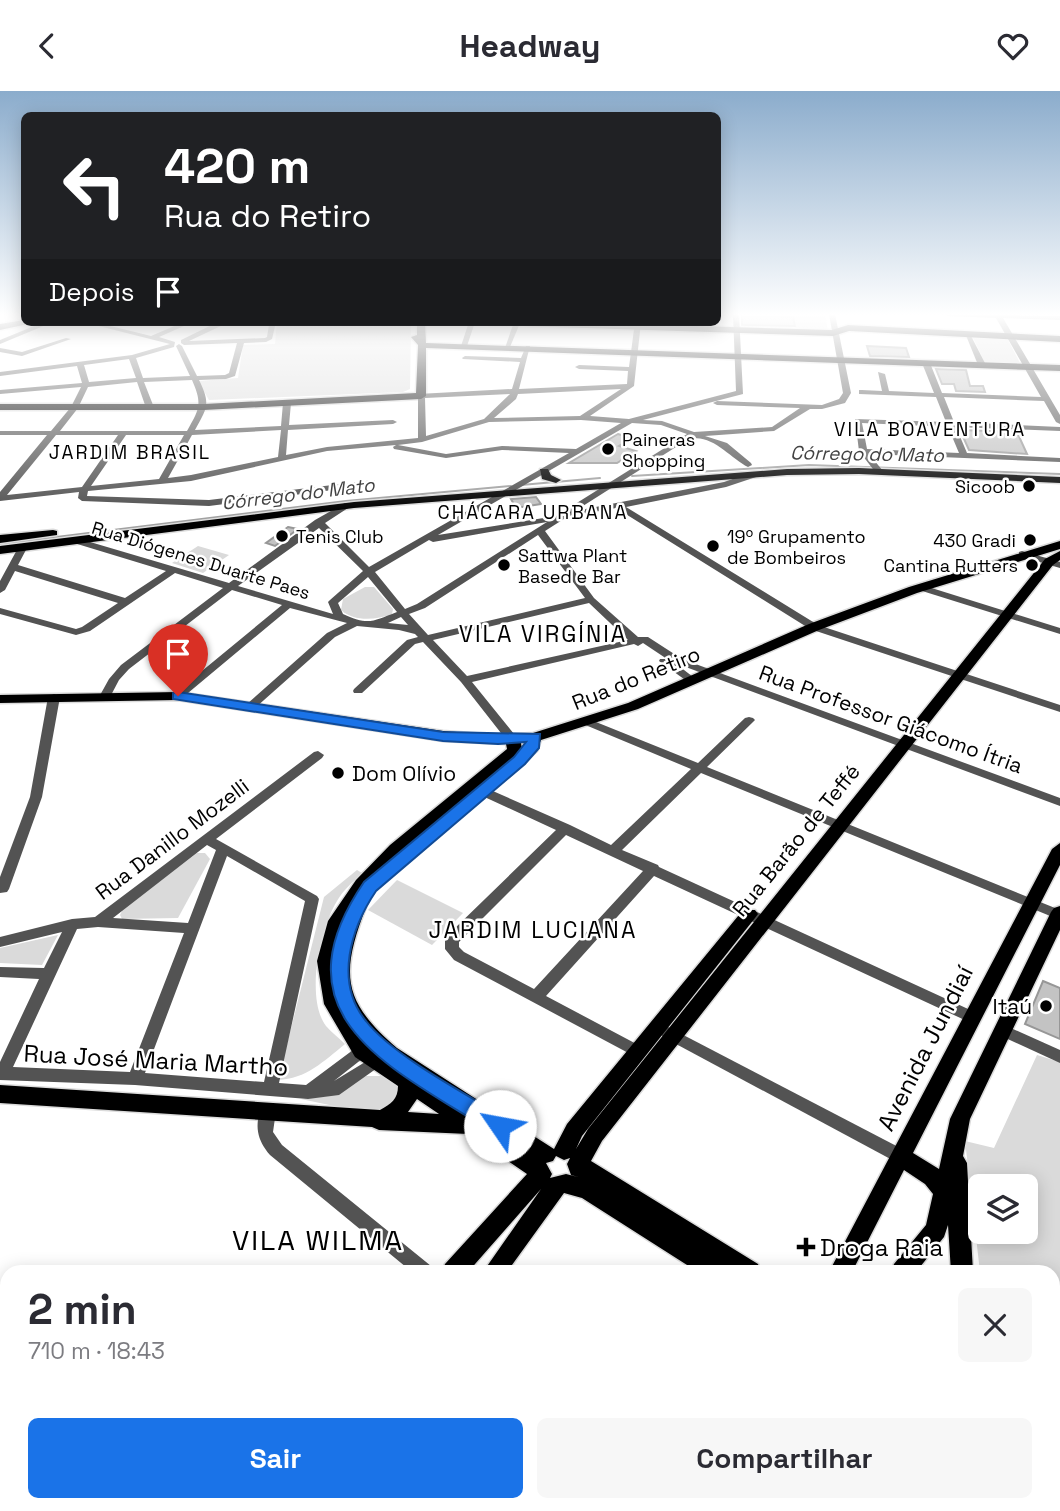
<!DOCTYPE html>
<html lang="pt">
<meta charset="utf-8">
<style>
body{margin:0;font-family:"Space Grotesk",sans-serif;background:#f7f7f7;color:#2b2b33;height:100vh;display:flex;flex-direction:column;font-size:26px;white-space:nowrap}
*{box-sizing:border-box;margin:0}
p{font-size:23px;color:#7c7c81}
.icon{flex:none;width:38px;height:38px;fill:none;stroke:currentColor;stroke-width:2;stroke-linecap:round;stroke-linejoin:round}
.map{position:relative;flex:1;overflow:hidden}
.details{position:absolute;left:0px;top:1174px;width:1060px;height:247px;display:flex;flex-direction:column;background:#fff;border-radius:21px 21px 0 0;box-shadow:0 4px 18px #0003}
.details>*{flex:none}
.hud{position:absolute;left:21px;top:21px;width:700px;height:214px;border-radius:10px;box-shadow:0 4px 18px #0003;background:#202124;color:#fff;overflow:hidden}
.fabs{position:absolute;left:968px;top:1083px;display:grid;gap:14px}
.fabs a{display:grid;place-items:center;width:70px;height:70px;border-radius:10px;background:#fff;box-shadow:0 4px 18px #0003;font-size:35px}
.pin{position:absolute;display:grid;place-items:center;width:60px;height:60px;color:#fff;margin:-72px -30px;border-radius:50% 50% 50% 0;rotate:-45deg;box-shadow:0 0 7px #0007}
.pin .icon{rotate:45deg}
.me{position:absolute;width:77px;margin:-38px;rotate:303deg;stroke-linejoin:round;filter:drop-shadow(0 0 5px #0008)}
.turn{display:flex;align-items:center;gap:24px;height:147px;padding:0 28px;font-size:32px}
.turn .icon{width:91px;height:91px;stroke-width:2.5}
.turn b{display:block;font-size:49px;line-height:60px}
.then{display:flex;align-items:center;height:66px;padding:0 28px;background:#0003;gap:14px;font-size:26px}
.round{display:grid;place-items:center;flex:none;width:74px;height:74px;border-radius:10px;background:#f7f7f7}
.headline{display:flex;align-items:center;justify-content:space-between;height:119px;padding:0 28px}
h1{font-size:42px;font-weight:800;line-height:52px}
.button{display:flex;gap:14px;margin-top:auto;padding:14px 28px}
.button a{flex:1;height:80px;border-radius:10px;background:#1a73e8;color:#fff;font-size:28px;font-weight:800;line-height:80px;text-align:center}
.button a+a{background:#f7f7f7;color:#2b2b33}
header{display:flex;justify-content:space-between;align-items:center;height:91px;padding:0 28px;background:#fff;font-size:32px;font-weight:800}
.map>svg:first-child{display:block}
.green{fill:#dadada;fill-rule:evenodd}
.lines{fill:none;stroke-linecap:round;stroke-linejoin:round}
.stream{stroke:#a1a1a1;stroke-width:2}
.building{fill:#c3c3c3;stroke:#979797;stroke-width:2}
.major-casing{stroke:#dbdbdb;stroke-width:3}
.minor{fill:#535353;fill-rule:evenodd}
.major{fill:#000;fill-rule:evenodd}
.route{fill:#1a73e8;stroke:#114b97;stroke-width:2}
.poi-dot{fill:#000;stroke:#fff;stroke-width:2.5}
.labels{text-anchor:middle;dominant-baseline:central;stroke-width:5;stroke-linejoin:round;paint-order:stroke}
.far-poi-label{font-size:18px;fill:#000;stroke:#fff;text-anchor:start}
.far-street-label{font-size:18px;fill:#000;stroke:#fff}
.far-neighbourhood-label{font-size:19px;letter-spacing:2px;fill:#000;stroke:#fff}
.far-water-label{font-size:19px;font-style:italic;fill:#424242;stroke:#fff}
.street-label{font-size:21px;fill:#000;stroke:#fff}
.poi-label{font-size:21px;fill:#000;stroke:#fff;text-anchor:start}
.neighbourhood-label{font-size:23px;letter-spacing:2px;fill:#000;stroke:#fff}
.near-street-label{font-size:24px;fill:#000;stroke:#fff}
.near-poi-label{font-size:24px;fill:#000;stroke:#fff;text-anchor:start}
.near-neighbourhood-label{font-size:28px;letter-spacing:2px;fill:#000;stroke:#fff}
</style>
<header><svg class="icon" aria-label="back" viewBox="0 0 24 24"><path d="M15 5l-7 7 7 7"/></svg>Headway<svg class="icon" aria-label="heart" viewBox="0 0 24 24"><path d="M12 20l-8-8c-3-5 5-10 8-4 3-6 11-1 8 4z"/></svg></header>
<div class="map">
<svg width="1060" height="1420" viewBox="0 0 1060 1420">
<rect width="100%" height="100%" fill="#fff"/>
<g class="green">
<polygon points="793,223 825,223 828,240 796,239"/>
<polygon points="277,231 411,231 410,298 403,301 209,309 198,290 238,287 243,254 275,253"/>
<polygon points="972,245 1007,247 1021,274 985,272"/>
<polygon points="198,455 229,464 203,482 172,472"/>
<path d="M365,496H374L393,518L392,523C376,529 354,531 341,519L343,508Z"/>
<polygon points="197,762 205,762 210,768 178,827 122,828 120,824 123,818"/>
<path d="M357,779L362,782C354,790 343,799 337,810C320,837 305,907 326,935C331,941 339,947 345,953C324,970 306,988 278,989L324,806Z"/>
<polygon points="397,789 463,822 432,854 368,819"/>
<polygon points="58,844 42,874 0,872 0,857"/>
<path d="M1037,964L1060,971V1317L1054,1313V1181H980L965,1050L994,1057ZM980,1096H1026V1141H980Z"/>
<polygon points="366,985 386,985 400,995 387,1022 367,1022 301,1008 328,1005"/>
</g>
<g class="lines">
<g class="stream">
<polyline points="632,385 809,374 1060,383"/>
<polyline points="521,394 600,387"/>
<polyline points="0,453 346,410 511,395"/>
</g>
</g>
<g class="building">
<polygon points="742,223 781,223 781,226 793,226 795,235 742,234"/>
<polygon points="867,255 906,257 909,266 870,265"/>
<polygon points="936,278 966,279 970,295 983,295 985,301 956,300 954,293 942,293"/>
<polygon points="960,339 1017,341 1027,363 969,359"/>
<polygon points="618,343 632,347 619,355 636,360 617,372 569,372"/>
<polygon points="536,406 541,413 516,417 511,408"/>
<polygon points="288,436 298,438 275,455 266,452"/>
<polygon points="1043,890 1060,897 1060,948 1025,933"/>
</g>
<g class="lines">
<g class="major-casing">
<g id="major">
<polygon points="24,229 24,231 29,231 28,233 0,239 0,233"/>
<polygon points="417,231 425,231 426,252 1060,274 1060,280 426,257 426,305 421,308 204,319 0,319 0,313 204,313 416,302 418,254 411,246 417,244"/>
<polygon points="485,231 568,231 832,239 848,234 1060,245 1060,251 849,240 833,245 489,234"/>
<polygon points="859,377 1060,386 1060,392 859,383 787,384 354,417 0,463 0,455 354,411 787,378"/>
<polygon points="540,378 548,378 551,384 561,389 556,392 542,388"/>
<polygon points="53,439 57,440 57,444 0,452 0,444"/>
<path d="M1060,450V458L917,502L819,539L638,618L541,649L537,660L510,685L505,687L498,683C451,722 393,758 359,810L366,816C341,882 341,909 397,957L554,1058L567,1033L743,819H755L758,823L755,827L582,1045L576,1058L588,1038L1045,468L1060,460V469L1053,474L602,1050L591,1070L758,1173L761,1181H698L582,1107L564,1102L507,1181H483L541,1098L468,1181H442L445,1173L527,1083L468,1043L379,1039L372,1036L0,1012V994L380,1019C391,1013 398,1008 398,995L355,966L324,913L317,870L328,830L356,789L390,754L507,658L506,653L443,650L178,609L0,612V604L178,601L443,640L498,644L533,642L628,612L809,533L909,496ZM526,651L522,658L521,652ZM417,1008L439,1023L408,1021ZM556,1065L564,1069L570,1067L567,1073L571,1084L578,1086L566,1083L550,1087L552,1083L546,1072L553,1070Z"/>
<polygon points="1060,752 1060,774 913,1062 939,1078 950,1028 1051,821 1054,817 1060,815 1060,839 970,1028 963,1065 967,1072 973,1181 951,1181 948,1134 944,1146 916,1181 891,1181 894,1173 926,1134 933,1103 925,1093 904,1079 852,1181 829,1181 1052,758"/>
<polygon points="1054,1324 1060,1327 1060,1354 1054,1351"/>
<polygon points="1054,1352 1060,1355 1060,1382 1054,1379"/>
<polygon points="271,1414 324,1414 322,1420 269,1420"/>
<polygon points="705,1414 732,1414 730,1420 703,1420"/>
<polygon points="754,1414 781,1414 779,1420 752,1420"/>
</g>
</g>
<g class="minor">
<path d="M733,223H739L743,303L643,329L662,330L694,341L772,336L800,317L717,314L713,312L717,310L822,314L839,308L843,302L829,223H835L851,302L845,312L822,318H810L774,340L705,345L727,352L751,372L752,374L748,376C730,367 710,340 687,349L575,420L724,391L753,381H759V385L726,396L626,416L818,534L1060,614V621L810,538L616,417L567,426L545,440L594,507L638,546H648L682,568L1060,707V715L675,572L697,589L696,591H688L659,570L660,568H667L643,552L638,555L634,553L472,591L518,648L512,652L508,651L461,591L423,551L415,553L362,602H354L353,600L354,598L407,549L418,546L415,543L399,539L357,535L335,546L255,617H247L245,615L247,613L327,542L347,532L290,517L182,607H174L172,605L174,603L282,514L232,499L129,578L119,589L109,608L105,609L99,606L109,588L121,574L223,497L175,482L90,540L76,544L0,523V517L76,538L82,536L118,512L15,480L5,499L0,502V490L19,455H25L27,457L18,474L125,507L166,480L74,452V448H80L229,492L315,429L345,412L349,415L348,417L325,432L369,476L569,362L502,359L446,367L394,358L393,356L396,354L327,360L191,390L88,400L87,405L209,409L374,389L375,391L371,394L209,415L82,410L78,407L79,401L0,410V401L47,344H0V340H51L71,316L81,296L0,303V299L82,292L77,275L0,285V281L132,264L170,253L83,231H94L151,245L184,231H193L159,246L175,251L174,256L136,267L143,287L190,285L176,255L179,253L182,255L197,285L225,284L229,282L237,252L184,254L181,252V249L216,232L215,231H276L272,248L266,251L244,252L235,285L226,288L199,289C211,313 207,317 195,339L281,335L283,312L287,310L291,312L289,334L393,329L397,331L393,333L288,339L286,364L327,356L418,347V303L512,298L520,271L463,268L462,267L465,265L521,267L526,255H530L519,298L627,293L628,280L579,278L575,276L579,274L629,276L635,231H641L634,295L590,325L629,328L736,300ZM225,233L269,234L267,246L265,247L189,250ZM129,268L136,287L89,291L84,274ZM192,289C203,314 199,318 187,340H60L78,317L88,296L137,291L145,314L149,316L153,314L144,291ZM621,298L580,325L494,327L516,308L518,303ZM510,303L484,328L426,345L425,307ZM581,329L621,332L576,358L502,355L446,363L398,354L422,351L489,331ZM632,332L661,334L687,343L556,425L438,444ZM281,339L278,366L191,384L168,387L192,344ZM56,344H118L82,396L7,404ZM126,344H184L159,388L91,395ZM547,431L417,513L405,518L375,481L429,449L433,451ZM319,437L363,480L330,509L328,511L333,523L238,495ZM538,444L585,507L428,544L409,523L425,517ZM368,486L397,521C373,530 369,535 343,523L338,512ZM589,512L628,549L467,585L433,549ZM401,526L408,534L388,532Z"/>
<path d="M945,223L1060,225V229L1003,227L1060,324V333L1056,331L1044,310L944,306L954,331L1060,336V340L956,336L967,362L1060,367V371L869,363L883,380L879,382H876L859,360L855,328L946,331L936,306L859,303V299H862L882,300L878,281L885,283L889,300L934,302L922,272L926,270L930,272L942,302L1041,306L996,227L948,225ZM862,332L948,336L959,362L867,358Z"/>
<polygon points="44,231 53,231 0,253 0,249"/>
<polygon points="469,231 475,231 467,255 464,257 461,255"/>
<polygon points="514,231 520,232 510,256 505,257"/>
<polygon points="965,242 970,243 986,274 984,275 978,274"/>
<polygon points="66,247 71,248 22,265 0,261 0,257 22,261"/>
<polygon points="1022,460 1060,471 1060,477 1019,465 1019,461"/>
<polygon points="922,494 1060,537 1060,543 919,499 919,495"/>
<polygon points="54,603 60,606 42,706 9,798 7,801 0,802 0,786 30,706 48,606"/>
<path d="M749,626L753,627L755,629L753,631L707,676L1060,819V829L701,682L622,759L658,774L659,776L979,923L981,927L979,931L974,933L969,931L654,785L546,905L644,957L647,961L644,965L639,967L634,965L454,869L445,858V850L453,839L556,739L478,703L476,700L478,697H486L570,734L611,754L691,678L583,633L581,631L583,629H591L698,672L745,627ZM566,744L643,780L534,898L464,861L459,856V851Z"/>
<path d="M318,660L324,664L322,667L216,748L317,805L319,808L279,992L306,994L357,956L362,954L367,956L370,960L367,964L334,990L375,965L380,967L383,971L380,975L339,1004L308,1008L135,994L0,989V971L39,888L0,886V876L44,877L62,841L0,856V846L72,828L95,826L314,661ZM207,754L216,759L188,832L113,827ZM227,765L305,810L264,991L145,982ZM98,836L184,842L130,981L13,976L77,838Z"/>
<polygon points="1004,934 1060,959 1060,972 999,944 997,940 999,936"/>
<polygon points="668,936 908,1061 910,1066 908,1071 902,1073 896,1071 663,946 660,942 663,938"/>
<path d="M268,1013L274,1015L276,1020L273,1041L282,1054L431,1175L434,1181H412L270,1064C257,1049 254,1034 262,1015Z"/>
<polygon points="1054,1381 1060,1383 1060,1405 1054,1403"/>
<polygon points="122,1414 148,1414 150,1420 124,1420"/>
<polygon points="170,1414 192,1414 194,1420 172,1420"/>
<polygon points="481,1414 506,1414 508,1420 483,1420"/>
<polygon points="898,1414 919,1414 917,1420 896,1420"/>
</g>
<use href="#major" class="major"/>
</g>
<linearGradient id="sky" x2="0" y2="1"><stop stop-color="#8baccc"/><stop offset="0.53" stop-color="#fff"/><stop offset="1" stop-color="#fff" stop-opacity="0"/></linearGradient>
<rect width="1060" height="422" fill="url(#sky)"/>
<path class="route" d="M178,601L443,641L540,643L539,657L525,673L376,800C351,837 334,891 366,930C393,965 468,1004 507,1028L510,1035L507,1041L500,1044L492,1041C393,977 271,927 364,791L514,666L526,651L498,653L443,650L173,608V602Z"/>
<g class="poi-dot">
<circle cx="608" cy="358" r="7"/>
<circle cx="1029" cy="395" r="7"/>
<circle cx="282" cy="445" r="7"/>
<circle cx="1030" cy="449" r="7"/>
<circle cx="713" cy="455" r="7"/>
<circle cx="504" cy="474" r="7"/>
<circle cx="1032" cy="474" r="7"/>
<circle cx="338" cy="682" r="7"/>
<circle cx="1046" cy="915" r="7"/>
<path d="M802.5 1145.5h7v7h7v7h-7v7h-7v-7h-7v-7h7z"/>
</g>
<g class="labels">
<g class="far-poi-label">
<text x="622" y="348">Paineras<tspan x="622" dy="21">Shopping</tspan></text>
<text x="1015" y="395" text-anchor="end">Sicoob</text>
<text x="296" y="445">Tenis Club</text>
<text x="727" y="445">19º Grupamento<tspan x="727" dy="21">de Bombeiros</tspan></text>
<text x="1016" y="449" text-anchor="end">430 Gradi</text>
<text x="518" y="464">Sattwa Plant<tspan x="518" dy="21">Based e Bar</tspan></text>
<text x="1018" y="474" text-anchor="end">Cantina Rutters</text>
</g>
<g class="far-street-label">
<text transform="translate(201 469) rotate(17)">Rua Diógenes Duarte Paes</text>
</g>
<g class="far-neighbourhood-label">
<text x="930" y="338">VILA BOAVENTURA</text>
<text x="130" y="361">JARDIM BRASIL</text>
<text x="533" y="421">CHÁCARA URBANA</text>
</g>
<g class="far-water-label">
<text transform="translate(867 363) rotate(1)">Córrego do Mato</text>
<text transform="translate(298 403) rotate(-7)">Córrego do Mato</text>
</g>
<g class="street-label">
<text transform="translate(636 587) rotate(-22)">Rua do Retiro</text>
<text transform="translate(891 628) rotate(20)">Rua Professor Giácomo Ítria</text>
<text transform="translate(172 748) rotate(-37)">Rua Danillo Mozelli</text>
<text transform="translate(796 749) rotate(-51)">Rua Barão de Teffé</text>
</g>
<g class="poi-label">
<text x="352" y="682">Dom Olívio</text>
<text x="1032" y="915" text-anchor="end">Itaú</text>
</g>
<g class="neighbourhood-label">
<text x="543" y="543">VILA VIRGÍNIA</text>
<text x="533" y="839">JARDIM LUCIANA</text>
</g>
<g class="near-street-label">
<text transform="translate(925 957) rotate(-63)">Avenida Jundiaí</text>
<text transform="translate(156 969) rotate(3)">Rua José Maria Martho</text>
</g>
<g class="near-poi-label">
<text x="820" y="1156">Droga Raia</text>
</g>
<g class="near-neighbourhood-label">
<text x="318" y="1149">VILA WILMA</text>
</g>
</g>
</svg>
<div class="fabs">
<a><svg class="icon" aria-label="layers" viewBox="0 0 24 24"><path d="M12 4l9 5-9 5-9-5zM3 14l9 5 9-5"/></svg></a>
</div>
<div class="pin" style="left:178px;top:605px;background:#d93025"><svg class="icon" aria-label="arrive" viewBox="0 0 24 24"><path d="M6 21V4h12l-3 4 3 4H6"/></svg></div>
<svg class="me" style="left:500px;top:1035px" viewBox="-20 -20 40 40"><circle r="19" fill="#fff"/><path d="M0-13L10 11 0 6-10 11z" fill="#1a73e8"/></svg>
<div class="hud">
<div class="turn"><svg class="icon" aria-label="left" viewBox="0 0 24 24"><path d="M17 20v-9H6M10 6l-5 5 5 5"/></svg><div><b>420 m</b>Rua do Retiro</div></div>
<div class="then">Depois<svg class="icon" aria-label="arrive" viewBox="0 0 24 24"><path d="M6 21V4h12l-3 4 3 4H6"/></svg></div>
</div>
<section class="details">
<div class="headline"><div><h1>2 min</h1><p>710 m · 18:43</p></div><a class="round"><svg class="icon" aria-label="close" viewBox="0 0 24 24"><path d="M6 6l12 12M18 6L6 18"/></svg></a></div>
<div class="button"><a>Sair</a><a>Compartilhar</a></div>
</section>
</div>
